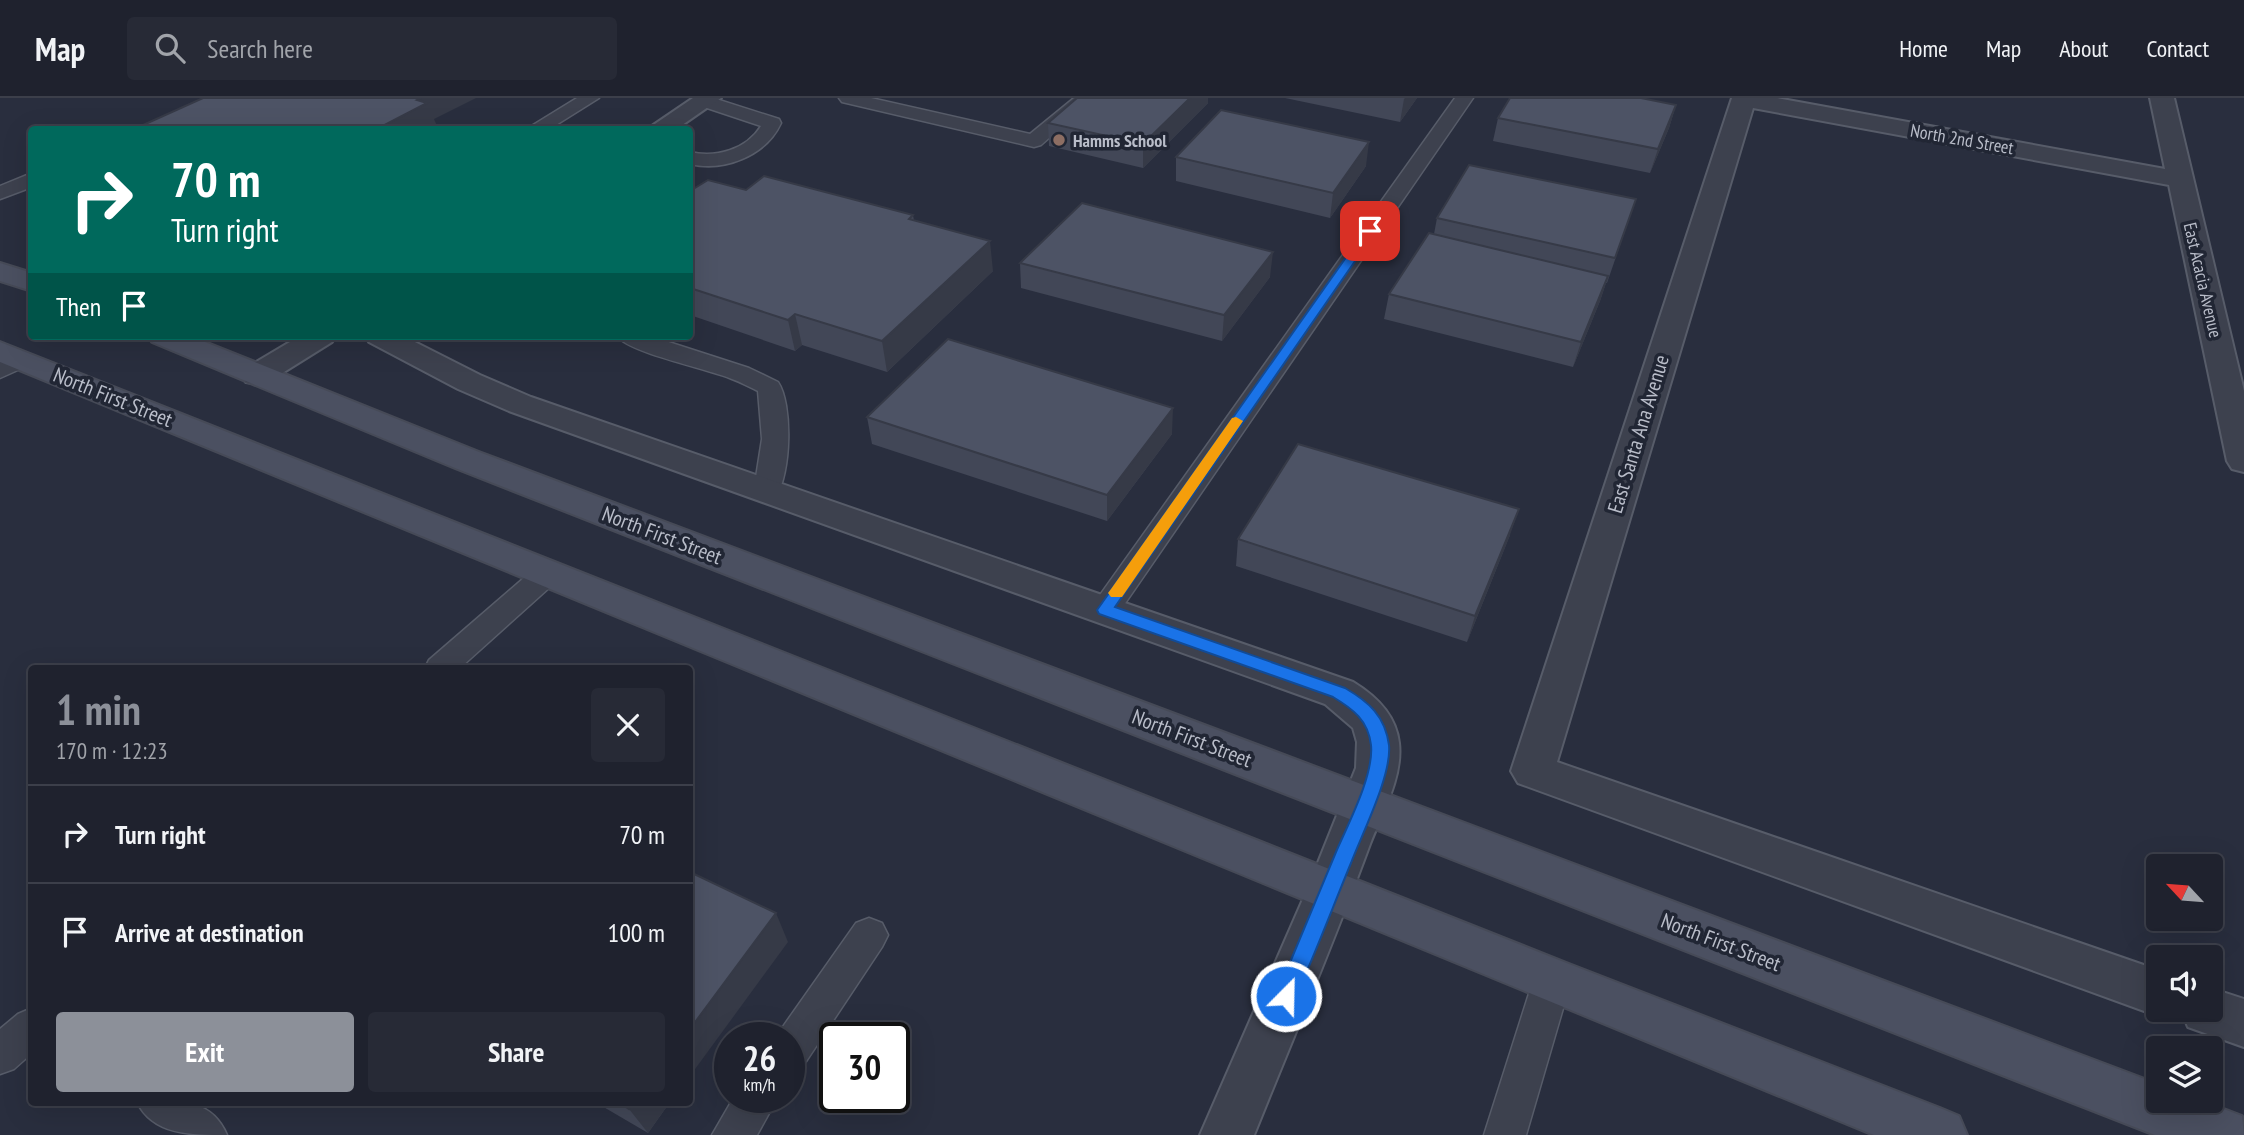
<!DOCTYPE html>
<meta charset="utf-8">
<style>
body{margin:0;font-family:"PT Sans Narrow",sans-serif;background:#272a36;color:#f1f3f6;height:100vh;display:flex;flex-direction:column;font-size:26px;white-space:nowrap}
*{box-sizing:border-box;margin:0}
p{font-size:23px;color:#a1a4aa}
.icon{flex:none;width:38px;height:38px;fill:none;stroke:currentColor;stroke-width:2;stroke-linecap:round;stroke-linejoin:round}
.map{position:relative;flex:1;overflow:hidden}
.drawer{position:absolute;left:28px;top:567px;width:665px;height:441px;display:flex;flex-direction:column;background:#1f222e;border-radius:7px;box-shadow:0 7px 28px #0002,0 0 0 2px #3c3f4a}
.drawer>*{flex:none}
.hud{position:absolute;left:28px;top:28px;width:665px;height:214px;border-radius:7px;box-shadow:0 7px 28px #0002,0 0 0 2px #3c3f4a;background:#00695c;color:#fff;overflow:hidden}
.needle{width:46px;rotate:296deg}
.fabs{position:absolute;left:2146px;top:756px;display:grid;gap:14px}
.fabs a{display:grid;place-items:center;width:77px;height:77px;border-radius:7px;background:#1f222e;box-shadow:0 7px 28px #0002,0 0 0 2px #3c3f4a;font-size:35px}
.speed{position:absolute;left:714px;top:924px;display:flex;gap:14px;font-size:35px;font-weight:700;text-align:center}
.speed>*{display:grid;place-content:center;width:91px;height:91px;border-radius:50%;background:#1f222e;box-shadow:0 7px 28px #0002,0 0 0 2px #3c3f4a;line-height:1}
.speed small{font-size:18px;font-weight:400}
.speed .limit{border:4px solid #111;border-radius:10px;background:#fff;color:#111}
.pin{position:absolute;display:grid;place-items:center;width:60px;height:60px;color:#fff;margin:-30px;border-radius:14px;box-shadow:0 4px 10px #0006}
.me{position:absolute;width:77px;margin:-38px;rotate:23deg;stroke-linejoin:round;filter:drop-shadow(0 0 5px #0008)}
.turn{display:flex;align-items:center;gap:24px;height:147px;padding:0 28px;font-size:32px}
.turn .icon{width:91px;height:91px;stroke-width:2.5}
.turn b{display:block;font-size:49px;line-height:60px}
.then{display:flex;align-items:center;height:66px;padding:0 28px;background:#0003;gap:14px;font-size:26px}
.round{display:grid;place-items:center;flex:none;width:74px;height:74px;border-radius:7px;background:#272a36}
.head{display:flex;align-items:center;justify-content:space-between;height:119px;padding:0 28px}
h1{font-size:42px;font-weight:700;line-height:52px;color:#8c9099}
.button{display:flex;gap:14px;margin-top:auto;padding:14px 28px}
.button a{flex:1;height:80px;border-radius:7px;background:#8c9099;color:#fff;font-size:28px;font-weight:700;line-height:80px;text-align:center}
.button a+a{background:#272a36;color:#f1f3f6}
ul{padding:0;list-style:none}
li{display:flex;align-items:center;gap:21px;height:98px;padding:0 28px;border-top:2px solid #3c3f4a}
li div{flex:1}
li b{display:block;font-size:26px}
li em{font-style:normal}
header{display:flex;align-items:center;gap:42px;box-sizing:border-box;height:98px;padding:0 35px;background:#1f222e;border-bottom:2px solid #3c3f4a}
header strong{font-size:33px}
nav{display:flex;gap:38px;margin-inline-start:auto;font-size:24px}
.search{width:490px;height:63px;background:#272a36;display:flex;align-items:center;gap:18px;box-sizing:border-box;padding:0 24px;border-radius:7px;color:#a1a4aa;font-size:26px}
.map>svg:first-child{display:block}
.lines{fill:none;stroke-linecap:round;stroke-linejoin:round}
.lane-casing{stroke:#575c69;stroke-width:3}
.street-casing{stroke:#575c69;stroke-width:4}
.secondary-casing{stroke:#464a57;stroke-width:4}
.lane{fill:#3d414e;fill-rule:evenodd}
.street{fill:#3d414e;fill-rule:evenodd}
.secondary{fill:#4b5061;fill-rule:evenodd}
.wall{fill:#424757}
.shaded-wall{fill:#363a47}
.building{fill:#4d5365;stroke:#363a47;stroke-width:2}
.route{fill:#1a73e8;stroke:#114b97;stroke-width:2}
.slow{fill:#f59e0b}
.education-dot{fill:#8d6e63;stroke:#212634;stroke-width:2.5}
.labels{text-anchor:middle;dominant-baseline:central;stroke-width:7;stroke-linejoin:round;paint-order:stroke}
.far-street-label{font-size:18px;fill:#b9bdc9;stroke:#212634}
.far-poi-label{font-size:18px;font-weight:bold;fill:#b9bdc9;stroke:#212634;text-anchor:start}
.street-label{font-size:21px;fill:#b9bdc9;stroke:#212634}
</style>
<header>
<strong>Map</strong>
<div class="search"><svg class="icon" aria-label="search" viewBox="0 0 24 24"><circle cx="10" cy="10" r="6"/><path d="M15 15l6 6"/></svg>Search here</div>
<nav><a>Home</a><a>Map</a><a>About</a><a>Contact</a></nav>
</header>
<div class="map">
<svg width="2244" height="1037" viewBox="0 0 2244 1037">
<rect width="100%" height="100%" fill="#292e3e"/>
<g class="lines">
<g class="lane-casing">
<g id="lane">
<polygon points="577,0 599,0 548,32 525,32"/>
<path d="M697,0H713L779,21L781,25C766,58 724,74 690,66V54C716,60 746,52 761,28L698,7L695,3Z"/>
<polygon points="839,0 871,0 1030,36 1074,0 1094,0 1041,47 1034,49 842,4"/>
<polygon points="1455,0 1473,0 1115,520 1105,523 1095,520 1090,512 1095,504"/>
<polygon points="32,75 32,89 0,101 0,88"/>
<path d="M617,238H650L749,270L778,284C793,306 791,376 776,398L767,401L758,398L754,392L762,341L758,293C749,289 741,284 732,281C709,271 629,255 617,238Z"/>
<polygon points="21,255 29,257 33,262 29,267 0,280 0,263"/>
<polygon points="549,464 559,467 563,474 559,481 460,570 425,570 429,562 539,467"/>
<polygon points="869,820 882,825 888,837 882,849 803,968 789,973 789,940 775,940 856,825"/>
<polygon points="1552,865 1565,870 1571,883 1526,1037 1484,1037 1533,883 1539,870"/>
<polygon points="32,910 32,955 14,971 0,976 0,931 18,916"/>
<polygon points="734,999 778,999 757,1037 712,1037"/>
<path d="M137,1004C173,1004 210,997 227,1037C191,1037 153,1037 137,1004Z"/>
</g>
</g>
<g class="street-casing">
<g id="street">
<polygon points="693,0 721,0 675,32 646,32"/>
<polygon points="1732,0 1777,0 2165,71 2150,0 2174,0 2244,293 2244,374 2232,371 2227,363 2169,87 1753,10 1557,664 2158,872 2158,912 2175,912 2158,918 1518,685 1511,673"/>
<polygon points="300,238 336,238 332,244 268,284 257,286 246,284 241,277 246,270"/>
<path d="M365,238H403L480,277L531,299L1353,584C1376,598 1396,617 1399,645C1403,679 1382,715 1370,746C1334,844 1293,940 1254,1037H1200L1307,792L1356,670L1357,644L1353,630L1325,606L509,313L458,291L369,244Z"/>
<polygon points="2210,890 2244,901 2244,949 2188,929 2181,912 2210,912"/>
</g>
</g>
<g class="secondary-casing">
<g id="secondary">
<polygon points="0,165 32,175 32,193 0,183"/>
<polygon points="148,238 190,238 479,354 2158,986 2158,1003 2203,1003 2242,1018 2244,1037 2155,1037 455,370 152,244"/>
<polygon points="0,244 1569,866 1940,1010 1959,1018 1967,1037 1874,1037 0,264"/>
</g>
</g>
<use href="#lane" class="lane"/>
<use href="#street" class="street"/>
<use href="#secondary" class="secondary"/>
</g>
<g class="wall">
<polygon points="1077,0 1208,0 1208,5 1143,70 1049,48 1048,25"/>
<polygon points="1285,0 1417,0 1400,24"/>
<polygon points="1676,7 1669,30 1650,75 1493,43 1498,20"/>
<polygon points="1176,59 1366,68 1330,120 1176,83"/>
<polygon points="690,93 913,117 914,123 993,173 887,274 802,247 795,253 690,217"/>
<polygon points="1636,101 1607,185 1606,185 1600,203 1573,269 1384,221 1389,196 1434,136 1437,120"/>
<polygon points="1020,165 1270,179 1222,243 1021,190"/>
<polygon points="867,319 1172,336 1107,423 872,346"/>
<polygon points="1510,437 1467,544 1236,468 1238,441"/>
<polygon points="595,1004 670,1004 648,1035"/>
</g>
<g class="shaded-wall">
<polygon points="421,0 476,0 434,21 437,28 430,32 375,32"/>
<polygon points="1190,0 1208,0 1208,5 1143,70 1143,46"/>
<polygon points="1405,0 1417,0 1400,24 1404,1"/>
<polygon points="1676,7 1669,30 1650,75 1658,51"/>
<polygon points="1369,44 1366,68 1330,120 1333,95"/>
<polygon points="990,143 993,173 887,274 882,243"/>
<polygon points="1273,154 1270,179 1222,243 1224,217"/>
<polygon points="1608,178 1600,203 1573,269 1581,244"/>
<polygon points="795,216 802,247 795,253 788,222"/>
<polygon points="1173,310 1172,336 1107,423 1107,397"/>
<polygon points="1519,411 1510,437 1467,544 1475,518"/>
<polygon points="776,815 788,844 690,978 690,931"/>
<polygon points="634,1004 670,1004 648,1035 629,1011"/>
</g>
<g class="building">
<polygon points="203,0 421,0 417,2 427,5 375,32 132,32"/>
<polygon points="1077,0 1190,0 1143,46 1048,25"/>
<polygon points="1510,0 1641,0 1676,7 1658,51 1498,20"/>
<polygon points="1221,12 1369,44 1333,95 1176,59"/>
<polygon points="1469,67 1636,101 1615,160 1437,120"/>
<polygon points="764,78 913,117 909,121 990,143 882,243 795,216 788,222 690,190 690,93 708,82 746,92"/>
<polygon points="1082,105 1273,154 1224,217 1020,165"/>
<polygon points="1429,135 1608,178 1581,244 1389,196"/>
<polygon points="948,241 1173,310 1107,397 867,319"/>
<polygon points="1298,346 1519,411 1475,518 1238,441"/>
<polygon points="690,774 776,815 690,931"/>
<polygon points="619,1004 634,1004 629,1011"/>
</g>
<path class="route" d="M1366,131L1376,133L1115,509L1345,590C1369,604 1385,618 1389,647C1392,677 1362,736 1351,765C1332,811 1314,859 1293,905L1286,908L1279,905L1276,898C1296,850 1316,802 1336,754C1348,726 1374,677 1371,647C1368,622 1353,611 1333,599L1099,516L1097,512Z"/>
<polygon class="slow" points="1236,319 1243,323 1122,499 1111,499 1108,495 1111,491 1232,320"/>
<circle class="education-dot" cx="1059" cy="42" r="7"/>
<g class="labels">
<g class="far-street-label">
<text transform="translate(1962 41) rotate(10)">North 2nd Street</text>
<text transform="translate(2203 182) rotate(77)">East Acacia Avenue</text>
</g>
<g class="far-poi-label">
<text x="1073" y="42">Hamms School</text>
</g>
<g class="street-label">
<text transform="translate(113 299) rotate(22)">North First Street</text>
<text transform="translate(1638 336) rotate(-73)">East Santa Ana Avenue</text>
<text transform="translate(662 437) rotate(21)">North First Street</text>
<text transform="translate(1192 640) rotate(21)">North First Street</text>
<text transform="translate(1721 844) rotate(21)">North First Street</text>
</g>
</g>
</svg>
<div class="fabs">
<a><svg class="needle" viewBox="-14 -14 28 28"><path d="M0-13l5 13h-10z" fill="#e53935"/><path d="M0 13l5-13h-10z" fill="#a1a4aa"/></svg></a>
<a><svg class="icon" aria-label="sound" viewBox="0 0 24 24"><path d="M4 9h4l5-4v14l-5-4H4zM17 9q2 3 0 6"/></svg></a>
<a><svg class="icon" aria-label="layers" viewBox="0 0 24 24"><path d="M12 4l9 5-9 5-9-5zM3 14l9 5 9-5"/></svg></a>
</div>
<div class="speed"><div>26<small>km/h</small></div><div class="limit">30</div></div>
<div class="pin" style="left:1370px;top:133px;background:#d93025"><svg class="icon" aria-label="arrive" viewBox="0 0 24 24"><path d="M6 21V4h12l-3 4 3 4H6"/></svg></div>
<svg class="me" style="left:1286px;top:898px" viewBox="-20 -20 40 40"><circle r="17" fill="#1a73e8" stroke="#fff" stroke-width="3"/><path d="M0-11L8 9 0 5-8 9z" fill="#fff"/></svg>
<div class="hud">
<div class="turn"><svg class="icon" aria-label="right" viewBox="0 0 24 24"><path d="M7 20v-9h11M14 6l5 5-5 5"/></svg><div><b>70 m</b>Turn right</div></div>
<div class="then">Then<svg class="icon" aria-label="arrive" viewBox="0 0 24 24"><path d="M6 21V4h12l-3 4 3 4H6"/></svg></div>
</div>
<section class="drawer">
<div class="head"><div><h1>1 min</h1><p>170 m · 12:23</p></div><a class="round"><svg class="icon" aria-label="close" viewBox="0 0 24 24"><path d="M6 6l12 12M18 6L6 18"/></svg></a></div>
<ul>
<li><svg class="icon" aria-label="right" viewBox="0 0 24 24"><path d="M7 20v-9h11M14 6l5 5-5 5"/></svg><div><b>Turn right</b></div><em>70 m</em></li>
<li><svg class="icon" aria-label="arrive" viewBox="0 0 24 24"><path d="M6 21V4h12l-3 4 3 4H6"/></svg><div><b>Arrive at destination</b></div><em>100 m</em></li>
</ul>
<div class="button"><a>Exit</a><a>Share</a></div>
</section>
</div>
